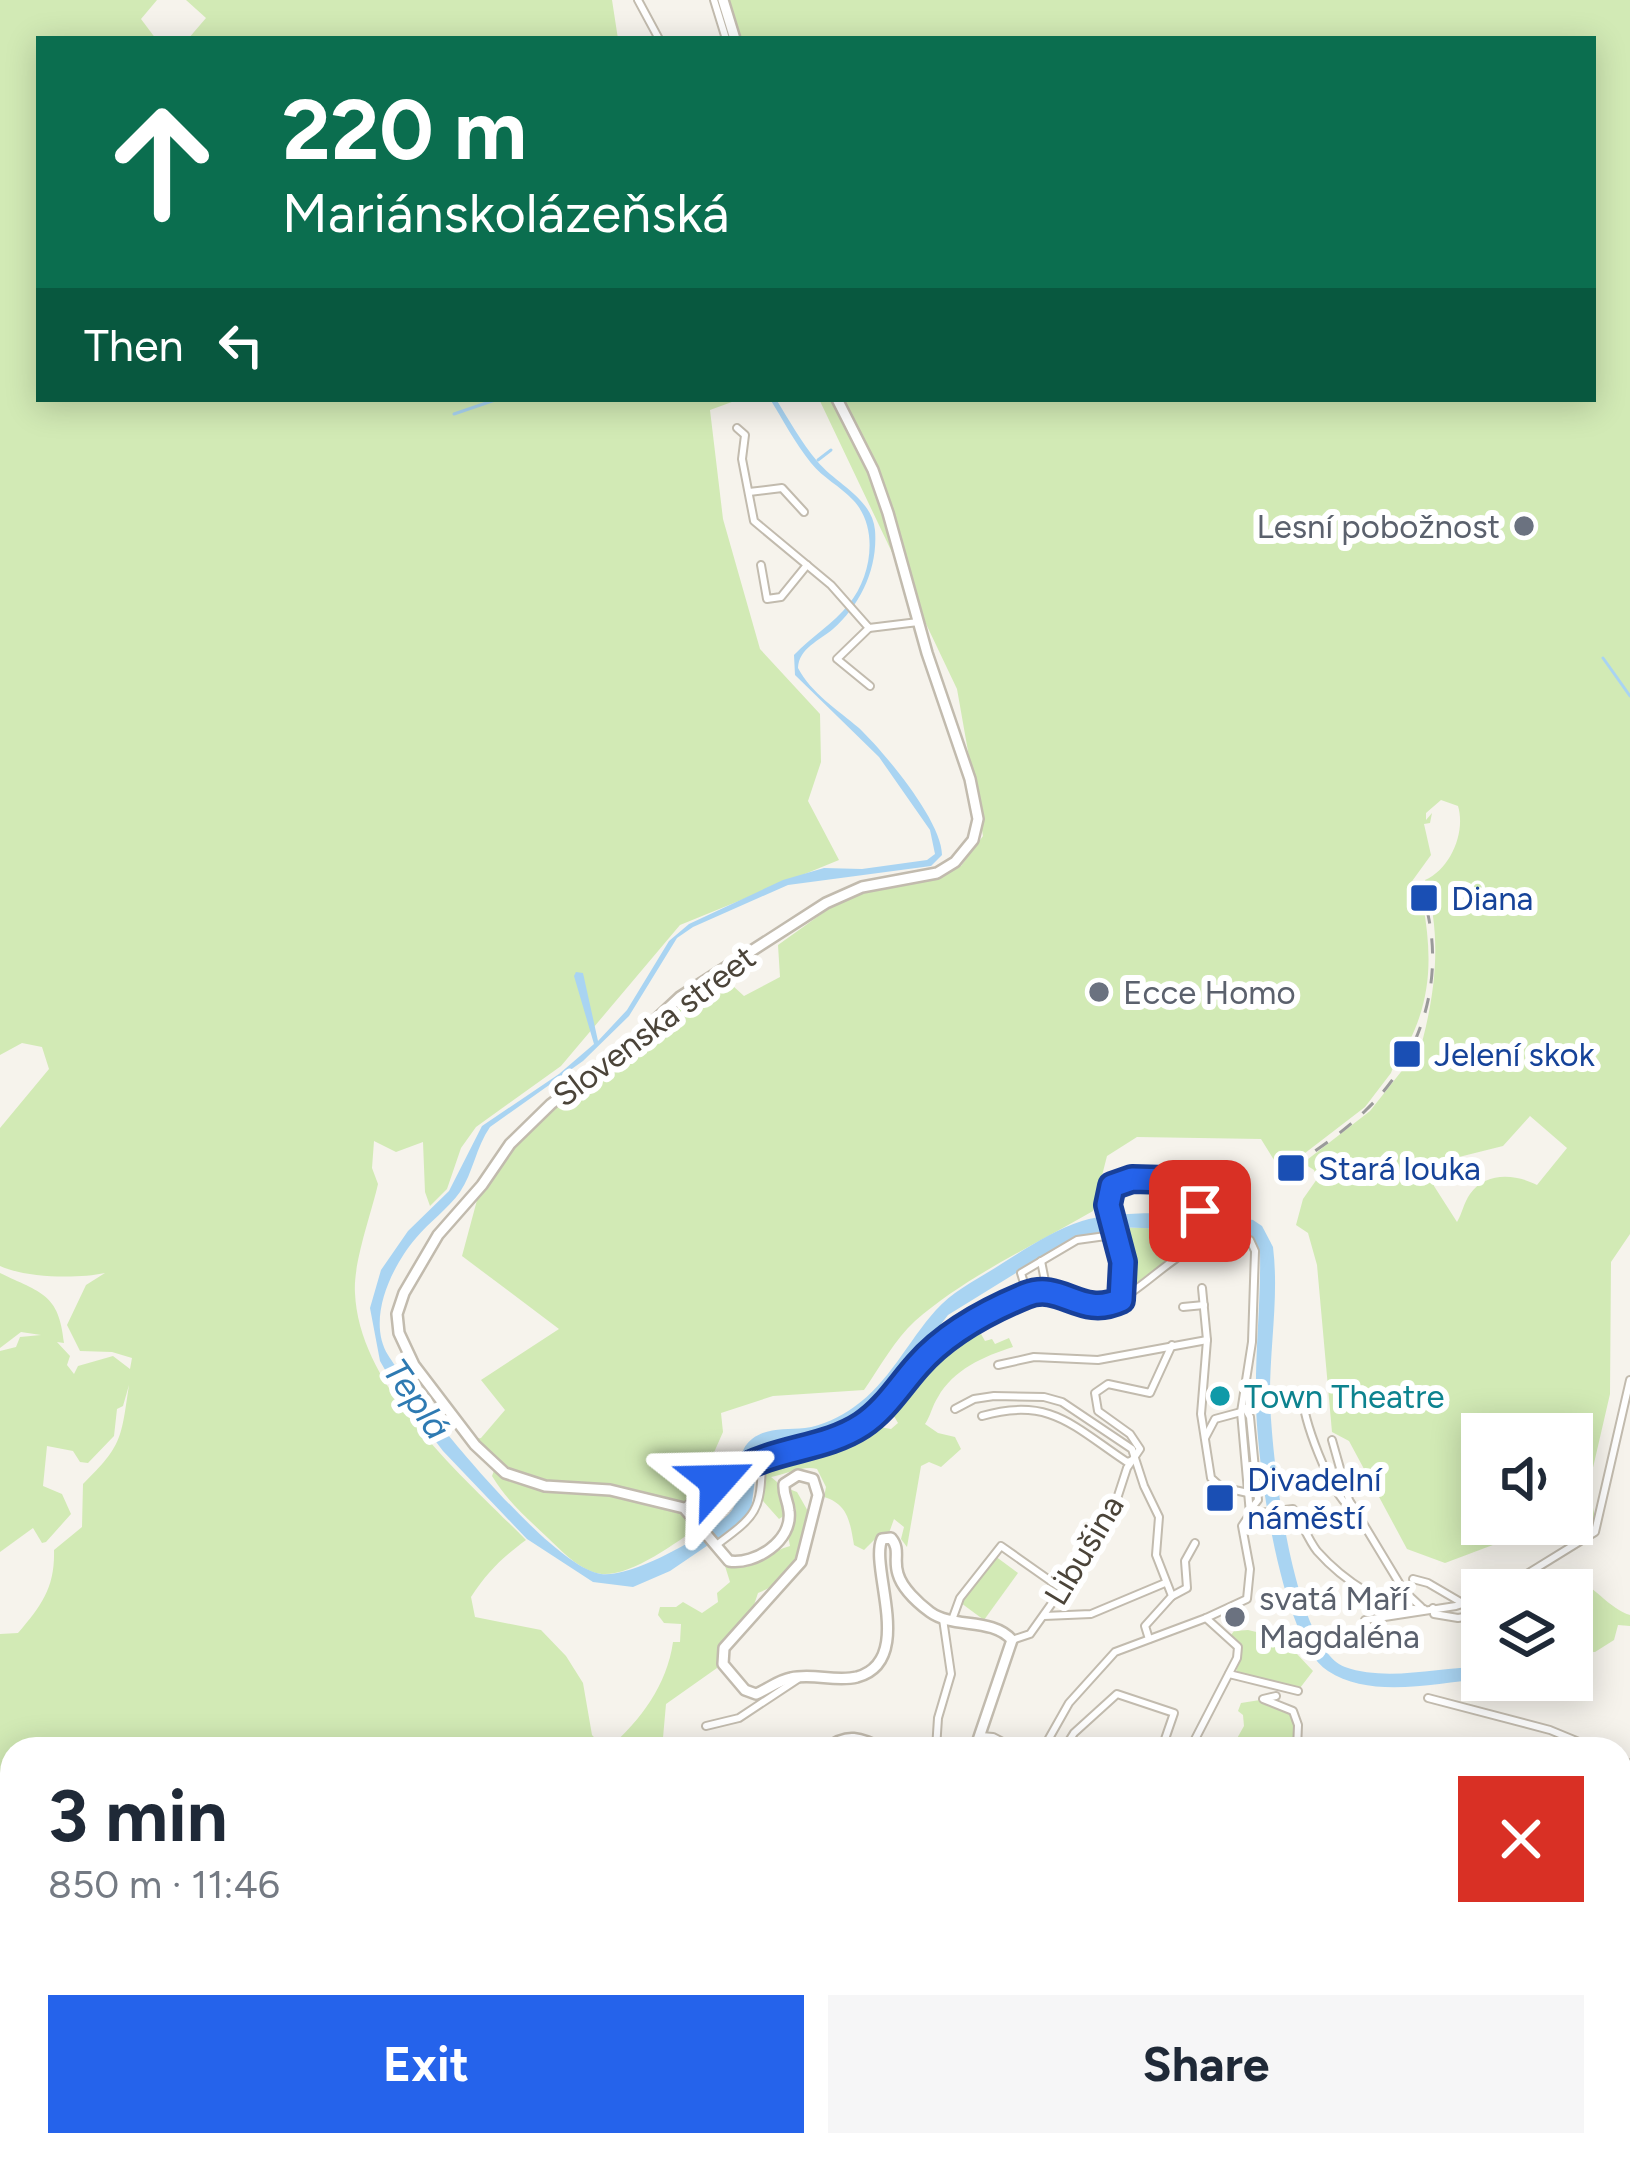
<!DOCTYPE html>
<meta charset="utf-8">
<style>
body{margin:0;font-family:Figtree,sans-serif;background:#f6f6f7;color:#1f2937;height:100vh;display:flex;flex-direction:column;font-size:45px;white-space:nowrap}
*{box-sizing:border-box;margin:0}
p{font-size:39px;color:#747a83}
.icon{flex:none;width:66px;height:66px;fill:none;stroke:currentColor;stroke-width:2;stroke-linecap:round;stroke-linejoin:round}
.map{position:relative;flex:1;overflow:hidden}
.side{position:absolute;left:0px;top:1737px;width:1632px;height:420px;display:flex;flex-direction:column;background:#fff;border-radius:36px 36px 0 0;box-shadow:0 6px 30px #0003}
.side>*{flex:none}
.hud{position:absolute;left:36px;top:36px;width:1560px;height:366px;border-radius:0px;box-shadow:0 6px 30px #0003;background:#0b6e4f;color:#fff;overflow:hidden}
.buttons{position:absolute;left:1461px;top:1413px;display:grid;gap:24px}
.buttons a{display:grid;place-items:center;width:132px;height:132px;border-radius:0px;background:#fff;box-shadow:0 6px 30px #0003;font-size:60px}
.pin{position:absolute;display:grid;place-items:center;width:102px;height:102px;color:#fff;margin:-51px;border-radius:24px;box-shadow:0 6px 18px #0006}
.me{position:absolute;width:132px;margin:-66px;rotate:65deg;stroke-linejoin:round;filter:drop-shadow(0 0 9px #0008)}
.turn{display:flex;align-items:center;gap:42px;height:252px;padding:0 48px;font-size:54px}
.turn .icon{width:156px;height:156px;stroke-width:2.5}
.turn b{display:block;font-size:84px;line-height:102px}
.then{display:flex;align-items:center;height:114px;padding:0 48px;background:#0003;gap:24px;font-size:45px}
.round{display:grid;place-items:center;flex:none;width:126px;height:126px;border-radius:0px;background:#f6f6f7}
.headline{display:flex;align-items:center;justify-content:space-between;height:204px;padding:0 48px}
h1{font-size:72px;font-weight:700;line-height:90px}
.primary-button{display:flex;gap:24px;margin-top:auto;padding:24px 48px}
.primary-button a{flex:1;height:138px;border-radius:0px;background:#2563eb;color:#fff;font-size:48px;font-weight:700;line-height:138px;text-align:center}
.primary-button a+a{background:#f6f6f7;color:#1f2937}
.map>svg:first-child{display:block}
.green{fill:#d2eab5;fill-rule:evenodd}
.water{fill:#a9d4f2}
.lines{fill:none;stroke-linecap:round;stroke-linejoin:round}
.stream{stroke:#a9d4f2;stroke-width:3}
.minor-casing{stroke:#c2bbae;stroke-width:10}
.tertiary-casing{stroke:#c2bbae;stroke-width:14}
.minor{stroke:#fff;stroke-width:6}
.tertiary{stroke:#fff;stroke-width:9}
.rail{stroke:#9a9a9a;stroke-width:3;stroke-dasharray:15 15;stroke-linecap:butt}
.route-casing{stroke:#184099;stroke-width:30}
.route{stroke:#2563eb;stroke-width:21}
.worship-dot{fill:#6b7280;stroke:#fff;stroke-width:4.5}
.transit-dot{fill:#1a4fb4;stroke:#fff;stroke-width:4.5}
.culture-dot{fill:#0f9aa8;stroke:#fff;stroke-width:4.5}
.labels{text-anchor:middle;dominant-baseline:central;stroke-width:12;stroke-linejoin:round;paint-order:stroke}
.worship-label{font-size:33px;fill:#5b616d;stroke:#fff;text-anchor:start}
.transit-label{font-size:33px;fill:#164399;stroke:#fff;text-anchor:start}
.street-label{font-size:33px;fill:#4b4439;stroke:#fff}
.culture-label{font-size:33px;fill:#0d838f;stroke:#fff;text-anchor:start}
.water-label{font-size:36px;font-style:italic;fill:#2e7ab2;stroke:#fff}
</style>
<div class="map">
<svg width="1630" height="2157" viewBox="0 0 1630 2157">
<rect width="100%" height="100%" fill="#f6f3ec"/>
<g class="green">
<path d="M0,0H157L141,19L156,39H39V399H740L710,410L723,519L760,649L820,714L821,762L808,801L839,860L680,925L561,1066L476,1127L461,1148L447,1189L430,1206L425,1192L423,1142L396,1152L374,1141L372,1168L378,1184C371,1215 353,1263 355,1293C359,1388 463,1476 526,1540C503,1557 487,1572 471,1597L475,1617L541,1630L566,1656L583,1683L592,1735L605,1749H12V1915L0,1869V1634L18,1633C42,1605 55,1587 54,1550L82,1527L83,1484C123,1445 121,1438 129,1385L123,1406L117,1409L114,1436L88,1463L80,1462L73,1451L47,1446L43,1486L62,1494L71,1514L46,1542L42,1543L33,1528L0,1552V1351L16,1347L20,1337L41,1335L21,1332L0,1348V1273C41,1293 59,1293 64,1343L57,1342L70,1356L67,1365L74,1374L78,1366L113,1356L130,1369L132,1358L112,1352L80,1351L67,1325L86,1285L105,1273C77,1279 26,1278 0,1266V1128L49,1069L42,1047L22,1043L0,1055Z"/>
<polygon points="186,0 612,0 618,39 188,39 206,18"/>
<path d="M728,0H1630V1234L1611,1262L1610,1394L1589,1485L1595,1519H1577L1556,1541L1546,1525L1445,1563L1407,1549L1349,1441L1332,1432L1317,1265L1308,1233L1296,1225L1303,1199L1317,1179L1314,1170L1303,1163L1370,1111L1404,1068H1412L1417,1060C1434,1003 1444,941 1425,880C1450,869 1466,833 1458,806L1441,800L1426,813V820L1432,813L1430,823L1424,824L1431,855L1410,884L1414,900L1423,904C1432,955 1432,997 1408,1044L1401,1045L1391,1073L1365,1107L1296,1160H1274L1261,1139L1137,1137L1107,1156L1093,1211C1033,1246 968,1275 915,1321C895,1339 880,1367 864,1390L773,1396L721,1413L723,1432L701,1482L716,1514C689,1533 626,1585 593,1572C575,1566 561,1550 548,1538C527,1518 507,1501 492,1476L497,1463L475,1439L481,1438L505,1410L481,1380L559,1329L462,1256L480,1189L518,1134L722,976L744,996L780,977L778,945L845,897L961,866L983,836L957,689L819,399H1593V39H739ZM1530,1116L1567,1148L1537,1185C1516,1174 1486,1171 1470,1194C1464,1202 1462,1214 1457,1222L1434,1186L1435,1163L1503,1146ZM1482,1434H1572V1524H1482Z"/>
<polygon points="1117,1227 1218,1231 1165,1261 1130,1289 1126,1287 1128,1265"/>
<path d="M966,1330L971,1338L981,1334L985,1341L992,1339L995,1344L1009,1338L1013,1347C984,1356 953,1370 938,1397C932,1406 931,1415 925,1424L938,1433L955,1437L961,1449L941,1467L929,1462L921,1466L907,1547L901,1539L904,1527L894,1519L889,1533L877,1537L864,1550L854,1545C850,1522 848,1504 824,1497L826,1487L817,1469C803,1465 785,1475 771,1477L777,1482L785,1515L779,1519L763,1501V1466L827,1450L874,1426L891,1429L898,1423L891,1411L924,1368Z"/>
<path d="M789,1489L797,1492L809,1513C802,1546 793,1580 758,1593L753,1608L719,1644L717,1668L666,1704L662,1749H608C641,1720 667,1685 673,1642H680L681,1624L664,1623L658,1615L660,1607H676L683,1602L702,1613L718,1602L717,1593L730,1582L725,1566C753,1574 767,1552 790,1546L788,1536L796,1510Z"/>
<polygon points="995,1556 1018,1573 984,1620 961,1603"/>
<path d="M1573,1576C1594,1586 1610,1609 1630,1615V1626L1618,1625L1614,1640L1595,1652L1572,1651V1590H1557L1566,1577Z"/>
<polygon points="1248,1630 1282,1638 1313,1671 1300,1688 1236,1673 1242,1647 1231,1635 1234,1631"/>
<polygon points="1260,1700 1289,1709 1296,1723 1295,1749 1231,1749 1244,1726 1243,1715 1238,1711 1241,1703"/>
<polygon points="1620,1804 1630,1805 1630,2157 460,2157 461,2145 1620,2145"/>
<polygon points="0,2059 12,2067 12,2145 109,2145 133,2157 0,2157"/>
</g>
<path class="water" d="M770,399H776C789,420 801,442 817,461C836,484 872,498 875,530C878,568 861,604 833,629C819,641 799,648 798,668C811,693 838,710 859,728C884,752 942,821 942,855L931,866L788,885L693,927L677,938L629,1016L583,1061L490,1127C476,1147 473,1173 460,1192C448,1209 429,1222 416,1238C392,1266 366,1319 388,1355C417,1401 550,1567 601,1574C632,1578 706,1536 729,1514C749,1493 729,1456 752,1439C768,1427 786,1430 805,1428C822,1426 840,1417 854,1407C889,1383 908,1341 936,1310C952,1292 974,1281 995,1268C1022,1251 1051,1231 1082,1221C1122,1208 1210,1214 1253,1220L1262,1226L1273,1247C1279,1295 1270,1345 1270,1393C1270,1447 1292,1647 1345,1667C1387,1682 1439,1667 1482,1667V1679C1435,1683 1370,1699 1328,1671C1280,1640 1256,1456 1256,1400C1255,1351 1261,1302 1260,1252L1253,1239L1240,1232L1117,1227L1068,1241L948,1315L892,1388L853,1422L823,1438L801,1443L788,1440L759,1449L751,1510L742,1522L670,1571L633,1587L593,1582L527,1539L443,1451L396,1389L380,1361L370,1308L381,1270L408,1231L449,1191L482,1126L559,1074L594,1044L574,976L576,972L583,973L598,1041L627,1010L669,941L689,924L783,880L824,868L862,869L927,860L935,854L930,830L879,757L795,675L794,655C811,637 833,624 849,604C872,576 879,527 853,500C840,486 823,478 811,463C795,443 783,420 770,399Z"/>
<g class="lines">
<g class="stream">
<polyline points="454,414 498,399"/>
<polyline points="818,460 831,450"/>
<polyline points="1603,658 1630,696"/>
</g>
<g class="minor-casing">
<g id="minor">
<polyline points="638,0 659,39"/>
<polyline points="714,0 726,39"/>
<polyline points="737,428 745,435 742,459 754,521 831,585 869,628 918,622"/>
<polyline points="749,492 782,488 804,512"/>
<polyline points="761,565 767,599 781,597 807,565"/>
<polyline points="869,628 837,659 870,686"/>
<polyline points="1041,1261 1047,1291"/>
<polyline points="1202,1288 1207,1340 1201,1414 1211,1478 1221,1487 1248,1493"/>
<polyline points="1027,1293 1021,1273 1077,1240 1113,1235"/>
<polyline points="1122,1299 1123,1262 1108,1205 1113,1186 1133,1179 1168,1180 1200,1211 1207,1212"/>
<polyline points="1183,1307 1204,1305"/>
<polyline points="998,1365 1034,1357 1098,1360 1207,1340"/>
<path d="M1302,1392C1303,1421 1329,1489 1350,1508"/>
<polyline points="1245,1408 1250,1417 1258,1500 1250,1510"/>
<polyline points="955,1409 974,1399 994,1396 1044,1397 1062,1402 1132,1449 1144,1486 1159,1517 1156,1555 1172,1596 1145,1626 1149,1639"/>
<path d="M982,1416C1050,1396 1074,1427 1127,1462L1133,1460"/>
<polyline points="1205,1438 1215,1419 1241,1412"/>
<polyline points="1332,1440 1349,1500 1404,1591 1421,1607"/>
<path d="M684,1508C730,1457 799,1459 857,1428C897,1406 915,1357 955,1332C975,1319 1023,1291 1047,1291C1073,1292 1084,1318 1116,1302C1153,1284 1207,1215 1250,1240L1255,1251L1252,1342L1241,1412L1250,1514"/>
<path d="M1250,1514L1293,1509C1302,1522 1307,1538 1317,1551C1341,1578 1387,1612 1424,1609"/>
<path d="M715,1546C757,1515 761,1512 762,1459"/>
<polyline points="1413,1579 1428,1583 1464,1604"/>
<polyline points="1501,1590 1595,1532 1630,1380"/>
<polyline points="1172,1596 1187,1588 1185,1561 1195,1543"/>
<polyline points="1433,1608 1434,1614 1458,1618 1482,1614"/>
<polyline points="1044,1616 1091,1614 1165,1583"/>
<polyline points="952,1620 960,1598 1001,1546 1062,1589"/>
<polyline points="1365,1620 1456,1606 1482,1598"/>
<polyline points="1012,1640 1030,1634 1062,1589 1113,1511 1127,1468 1140,1449 1130,1434 1098,1411 1095,1393 1108,1384 1150,1393 1172,1345"/>
<polyline points="1229,1674 1298,1691"/>
<polyline points="1276,1696 1263,1699 1293,1711 1298,1725 1297,1749"/>
<polyline points="1428,1698 1550,1730 1596,1749"/>
<polyline points="706,1726 739,1718 801,1677"/>
<polyline points="981,1736 993,1737 1016,1749"/>
<polyline points="936,1749 938,1718 951,1674 943,1619"/>
<polyline points="1043,1749 1069,1703 1115,1652 1206,1618 1247,1599 1250,1569 1242,1526 1250,1514"/>
<polyline points="1064,1749 1074,1733 1117,1694 1174,1713 1164,1742 1165,1749"/>
<polyline points="1190,1749 1237,1658 1238,1647 1206,1618"/>
<polyline points="1620,1760 1630,1764"/>
<polyline points="0,2046 12,2056"/>
<polyline points="127,2145 154,2157"/>
</g>
</g>
<g class="tertiary-casing">
<g id="tertiary">
<polyline points="723,0 735,39"/>
<path d="M837,399L873,470L888,513L927,653L970,779L978,819L973,840L955,862L937,873L862,887L826,903L680,997L623,1050L551,1104L510,1144L482,1185L438,1235L404,1293L397,1314L399,1333L414,1365L475,1445L505,1473L545,1486L610,1490L684,1508L729,1561C755,1565 793,1541 789,1511C788,1500 783,1495 784,1484L798,1475L813,1479L818,1495L801,1562L724,1648L723,1664L745,1690L756,1694C768,1689 779,1680 791,1678C812,1673 836,1682 857,1677C916,1661 869,1568 882,1539L891,1538C901,1550 893,1559 898,1574C902,1588 918,1603 930,1612C953,1629 992,1617 1012,1640L975,1749"/>
<path d="M826,1749C848,1732 860,1738 883,1749"/>
<polyline points="1620,1797 1630,1798"/>
<polyline points="220,2145 227,2157"/>
<polyline points="308,2145 317,2157"/>
<polyline points="439,2157 441,2145"/>
</g>
</g>
<use href="#minor" class="minor"/>
<use href="#tertiary" class="tertiary"/>
<path class="rail" d="M1291,1168C1316,1150 1344,1132 1366,1110C1425,1054 1448,970 1422,893"/>
</g>
<g class="lines">
<g class="route-casing">
<path id="route" d="M717,1481C733,1472 749,1464 767,1458C799,1447 833,1444 862,1425C885,1410 900,1385 918,1365C946,1333 987,1311 1026,1295C1062,1281 1080,1319 1121,1300L1123,1262L1108,1205L1112,1186L1132,1179L1168,1180L1200,1211"/>
</g>
<use href="#route" class="route"/>
</g>
<g class="worship-dot">
<circle cx="1524" cy="526" r="12"/>
<circle cx="1099" cy="992" r="12"/>
<circle cx="1235" cy="1617" r="12"/>
</g>
<g class="transit-dot">
<rect x="1409" y="883" width="30" height="30" rx="6"/>
<rect x="1392" y="1039" width="30" height="30" rx="6"/>
<rect x="1276" y="1153" width="30" height="30" rx="6"/>
<rect x="1205" y="1483" width="30" height="30" rx="6"/>
</g>
<circle class="culture-dot" cx="1220" cy="1396" r="12"/>
<g class="labels">
<g class="worship-label">
<text x="1500" y="526" text-anchor="end">Lesní pobožnost</text>
<text x="1123" y="992">Ecce Homo</text>
<text x="1259" y="1598">svatá Maří<tspan x="1259" dy="38">Magdaléna</tspan></text>
</g>
<g class="transit-label">
<text x="1451" y="898">Diana</text>
<text x="1434" y="1054">Jelení skok</text>
<text x="1318" y="1168">Stará louka</text>
<text x="1247" y="1479">Divadelní<tspan x="1247" dy="38">náměstí</tspan></text>
</g>
<g class="street-label">
<text transform="translate(654 1026) rotate(-37)">Slovenska street</text>
<text transform="translate(1084 1550) rotate(-59)">Libušina</text>
</g>
<g class="culture-label">
<text x="1244" y="1396">Town Theatre</text>
</g>
<g class="water-label">
<text transform="translate(417 1399) rotate(55)">Teplá</text>
</g>
</g>
</svg>
<div class="buttons">
<a><svg class="icon" aria-label="sound" viewBox="0 0 24 24"><path d="M4 9h4l5-4v14l-5-4H4zM17 9q2 3 0 6"/></svg></a>
<a><svg class="icon" aria-label="layers" viewBox="0 0 24 24"><path d="M12 4l9 5-9 5-9-5zM3 14l9 5 9-5"/></svg></a>
</div>
<div class="pin" style="left:1200px;top:1211px;background:#d93025"><svg class="icon" aria-label="arrive" viewBox="0 0 24 24"><path d="M6 21V4h12l-3 4 3 4H6"/></svg></div>
<svg class="me" style="left:717px;top:1481px" viewBox="-20 -20 40 40"><path d="M0-17L14 15 0 8-14 15z" fill="#2563eb" stroke="#fff" stroke-width="4"/></svg>
<div class="hud">
<div class="turn"><svg class="icon" aria-label="ahead" viewBox="0 0 24 24"><path d="M12 20V5M6 11l6-6 6 6"/></svg><div><b>220 m</b>Mariánskolázeňská</div></div>
<div class="then">Then<svg class="icon" aria-label="left" viewBox="0 0 24 24"><path d="M17 20v-9H6M10 6l-5 5 5 5"/></svg></div>
</div>
<section class="side">
<div class="headline"><div><h1>3 min</h1><p>850 m · 11:46</p></div><a class="round" style="background:#d93025;color:#fff"><svg class="icon" aria-label="close" viewBox="0 0 24 24"><path d="M6 6l12 12M18 6L6 18"/></svg></a></div>
<div class="primary-button"><a>Exit</a><a>Share</a></div>
</section>
</div>
